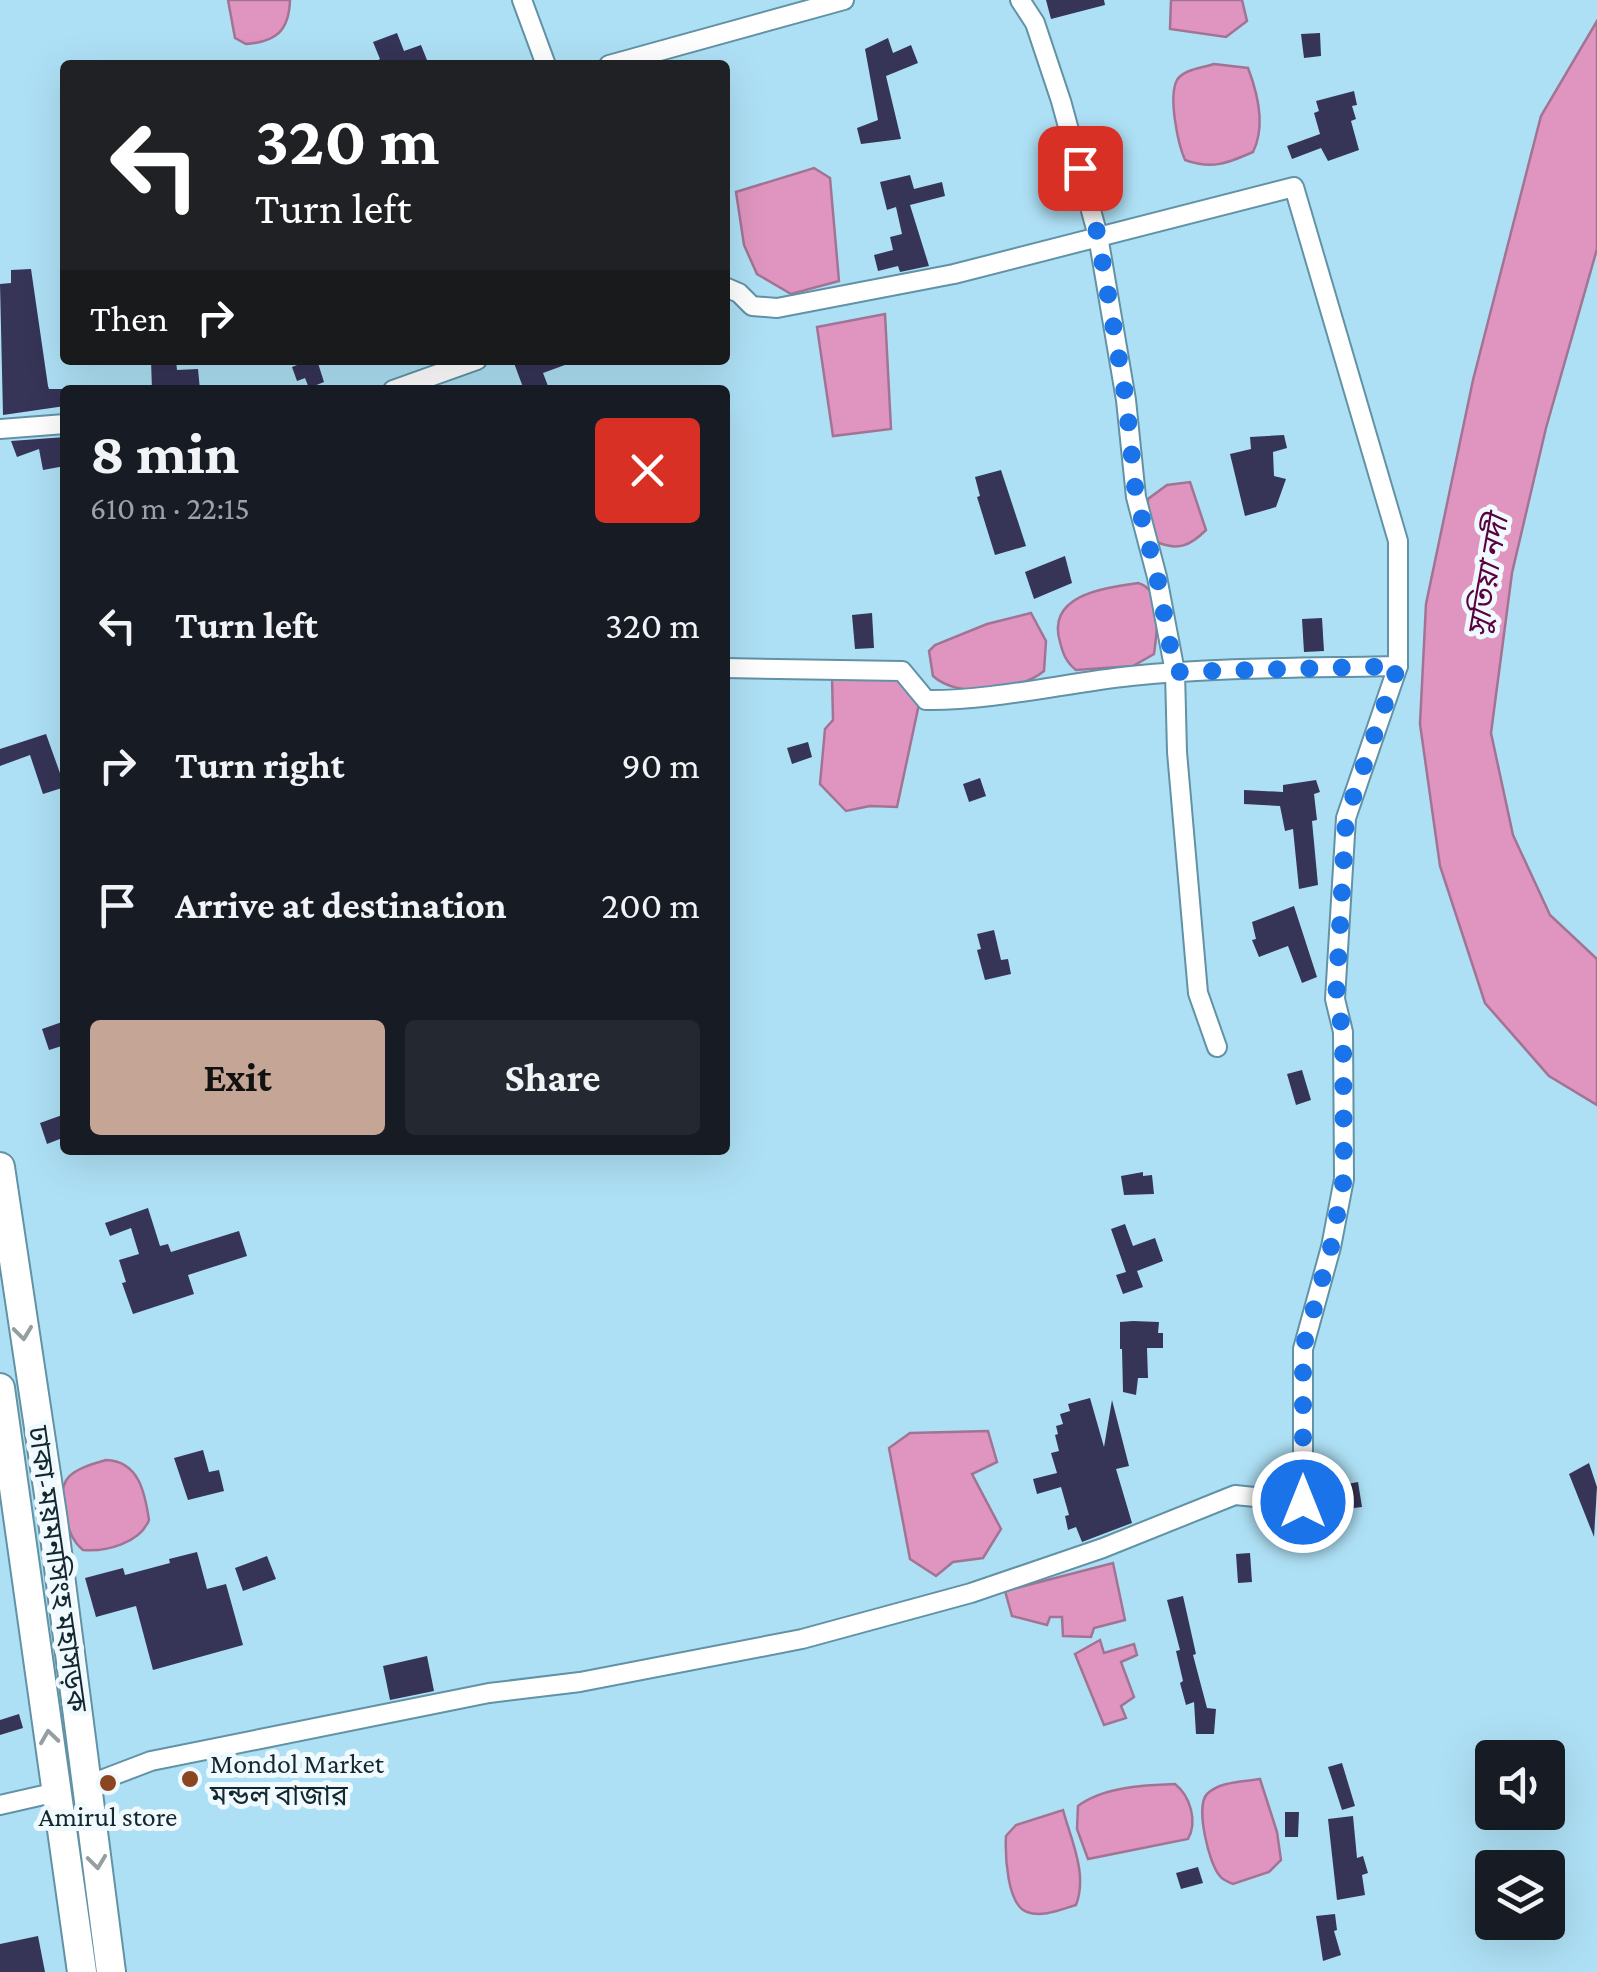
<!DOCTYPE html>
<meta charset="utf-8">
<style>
body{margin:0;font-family:"Crimson Pro","Noto Sans Bengali",serif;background:#242831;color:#f1f3f6;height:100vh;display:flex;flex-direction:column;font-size:38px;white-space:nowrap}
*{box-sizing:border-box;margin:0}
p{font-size:32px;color:#9ea1a6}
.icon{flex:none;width:55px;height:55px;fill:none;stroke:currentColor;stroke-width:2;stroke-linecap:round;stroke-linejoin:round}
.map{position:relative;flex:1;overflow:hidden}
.drawer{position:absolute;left:60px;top:385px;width:670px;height:770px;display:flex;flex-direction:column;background:#171b24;border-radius:10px;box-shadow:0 10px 40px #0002}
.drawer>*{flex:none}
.top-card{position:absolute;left:60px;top:60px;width:670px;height:305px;border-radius:10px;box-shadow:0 10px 40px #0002;background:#202124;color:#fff;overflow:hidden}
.fabs{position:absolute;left:1475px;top:1740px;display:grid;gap:20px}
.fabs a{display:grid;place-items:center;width:90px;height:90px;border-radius:10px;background:#171b24;box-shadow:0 10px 40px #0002;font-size:50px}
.pin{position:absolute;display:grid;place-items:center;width:85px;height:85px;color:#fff;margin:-42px;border-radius:20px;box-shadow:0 5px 15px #0006}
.me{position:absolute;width:110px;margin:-55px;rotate:0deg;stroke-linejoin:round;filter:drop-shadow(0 0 8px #0008)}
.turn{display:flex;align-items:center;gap:35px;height:210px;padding:0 30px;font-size:45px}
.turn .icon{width:130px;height:130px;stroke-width:2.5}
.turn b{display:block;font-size:70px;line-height:85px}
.then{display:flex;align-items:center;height:95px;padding:0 30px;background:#0003;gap:20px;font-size:38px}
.round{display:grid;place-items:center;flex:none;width:105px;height:105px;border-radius:10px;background:#242831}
.head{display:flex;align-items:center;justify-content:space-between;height:170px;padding:0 30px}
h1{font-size:60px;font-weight:700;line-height:75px}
.cta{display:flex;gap:20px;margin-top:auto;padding:20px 30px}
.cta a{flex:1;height:115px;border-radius:10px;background:#c4a596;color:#111;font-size:40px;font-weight:700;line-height:115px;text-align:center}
.cta a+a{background:#242831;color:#f1f3f6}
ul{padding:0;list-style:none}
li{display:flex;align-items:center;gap:30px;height:140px;padding:0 30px}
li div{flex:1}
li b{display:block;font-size:38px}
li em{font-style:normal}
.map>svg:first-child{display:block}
.water{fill:#df95bf;stroke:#a27494;stroke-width:2.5}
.building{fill:#363457}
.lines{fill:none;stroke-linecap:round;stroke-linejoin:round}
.minor-casing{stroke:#6192a5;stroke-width:22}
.trunk-casing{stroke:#6192a5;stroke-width:32}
.minor{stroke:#fff;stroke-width:18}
.trunk{stroke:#fff;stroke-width:28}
.oneway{stroke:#959ea1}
.route{stroke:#1a73e8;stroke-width:18;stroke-dasharray:0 32.4}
.poi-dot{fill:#8c4521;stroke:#f0fafe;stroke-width:4}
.labels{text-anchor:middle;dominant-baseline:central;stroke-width:10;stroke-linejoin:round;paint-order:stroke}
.street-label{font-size:28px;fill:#13272f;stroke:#f0fafe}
.poi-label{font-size:28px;fill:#13272f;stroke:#f0fafe;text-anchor:start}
.water-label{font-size:30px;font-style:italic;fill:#5a003f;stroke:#f0fafe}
</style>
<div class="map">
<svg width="1597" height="1972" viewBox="0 0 1597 1972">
<rect width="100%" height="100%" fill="#aee0f5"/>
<g class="water">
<path d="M228,0H290C289,31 276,42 246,44L235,38Z"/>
<polygon points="1171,0 1242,0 1247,21 1226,37 1170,29"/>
<polygon points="1597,21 1597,249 1546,428 1512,573 1491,733 1513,835 1550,915 1597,959 1597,1105 1549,1076 1485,1003 1440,866 1420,724 1426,604 1473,380 1541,116"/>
<path d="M1214,64L1248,68C1258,94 1266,126 1253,152C1228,163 1212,170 1185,160C1178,144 1168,97 1177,80C1184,69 1202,68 1214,64Z"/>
<polygon points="814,168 830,178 839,281 791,294 757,274 744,245 736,192"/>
<polygon points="885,314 891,429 833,436 817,327"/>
<path d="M1190,482L1206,530C1190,546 1178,551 1157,542L1147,523L1148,499L1167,485Z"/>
<path d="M1138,583C1164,590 1157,631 1154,654L1133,666L1076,670C1066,662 1063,654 1060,642C1046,595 1104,588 1138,583Z"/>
<path d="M1031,613L1046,641L1044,671C1018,692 958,699 933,676L929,651L935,645L987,624Z"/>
<polygon points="899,674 919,704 897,807 870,806 846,811 820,784 825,729 833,720 832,677"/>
<polygon points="988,1431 997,1462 972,1474 1001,1529 983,1558 953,1562 936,1576 910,1559 889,1448 910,1433"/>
<path d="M106,1460C139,1461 145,1493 149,1520C140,1543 106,1552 83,1550C72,1541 68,1528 65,1515C55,1476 72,1470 106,1460Z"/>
<polygon points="1113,1563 1125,1620 1094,1628 1091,1637 1063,1636 1062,1617 1050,1617 1047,1625 1012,1616 1005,1591"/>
<polygon points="1100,1640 1104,1653 1134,1644 1137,1655 1121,1662 1134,1697 1121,1706 1126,1718 1104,1725 1075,1654"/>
<path d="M1260,1779L1277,1832L1281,1860L1269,1872L1233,1884C1229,1882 1222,1880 1220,1876C1209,1865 1195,1806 1207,1794C1220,1781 1243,1782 1260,1779Z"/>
<path d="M1175,1784C1190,1796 1198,1821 1188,1839L1088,1859L1077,1829L1078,1806C1103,1787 1144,1785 1175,1784Z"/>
<path d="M1063,1810C1071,1840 1088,1874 1076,1905C1062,1909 1042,1918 1027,1912C1007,1905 1005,1855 1006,1836L1016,1825Z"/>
</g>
<g class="building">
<polygon points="1046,0 1104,0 1105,5 1051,19"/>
<polygon points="397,33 404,51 421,45 429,65 370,65 380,59 373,42"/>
<polygon points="1320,33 1321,56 1304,58 1301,34"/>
<polygon points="888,38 893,53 911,45 918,63 886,76 901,139 861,144 857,128 878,120 865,49"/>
<polygon points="1354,91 1357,105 1352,106 1356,119 1351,121 1359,150 1328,161 1321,148 1292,159 1287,146 1320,134 1314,113 1319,111 1316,101"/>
<polygon points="910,175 914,189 942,182 945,196 910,205 929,266 900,272 898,266 878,271 874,255 893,250 890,237 902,234 896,207 887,210 880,182"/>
<polygon points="31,269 48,386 49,389 65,389 65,406 3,415 0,284 11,283 11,270"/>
<polygon points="151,360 176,360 177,370 198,369 200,390 152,390"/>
<polygon points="295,360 317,360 324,382 309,388 305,378 297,381 292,367 297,365"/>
<polygon points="523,360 573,360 573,362 543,373 548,386 524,390 514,363"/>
<polygon points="1284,435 1287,448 1273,452 1274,476 1286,479 1276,507 1245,516 1230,454 1251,449 1250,437"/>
<polygon points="65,437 65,466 43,470 39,449 17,457 11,441"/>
<polygon points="1001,470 1026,546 995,555 977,497 980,496 975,477"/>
<polygon points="1065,556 1072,583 1034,599 1025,572"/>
<polygon points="872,613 874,648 855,649 852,615"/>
<polygon points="1322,618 1324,651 1304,652 1302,619"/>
<polygon points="46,734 65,787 43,794 30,755 0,766 0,749"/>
<polygon points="808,742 812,757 792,764 787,748"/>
<polygon points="980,778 986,796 969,802 963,784"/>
<polygon points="1316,780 1320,792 1314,794 1317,820 1312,821 1318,885 1299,889 1293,829 1285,831 1280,806 1244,804 1244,790 1283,792 1283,785"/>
<polygon points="1294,906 1317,977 1302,983 1288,946 1259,957 1252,940 1256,939 1252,922"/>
<polygon points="994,930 1001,960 1008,959 1011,974 985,980 977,950 981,949 977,934"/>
<polygon points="65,1021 65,1045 49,1050 42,1029"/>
<polygon points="1302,1070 1311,1100 1296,1105 1287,1074"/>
<polygon points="65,1114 65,1137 47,1144 40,1123"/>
<polygon points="1143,1172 1143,1176 1152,1175 1154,1194 1124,1195 1121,1176"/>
<polygon points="148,1208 160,1246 168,1244 171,1252 239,1231 247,1256 188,1275 194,1294 133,1314 122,1283 126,1282 119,1260 139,1254 131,1228 110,1236 105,1223"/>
<polygon points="1125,1224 1133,1246 1155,1238 1163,1261 1137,1271 1143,1287 1123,1294 1116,1275 1126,1272 1111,1229"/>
<polygon points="1133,1321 1159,1322 1158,1333 1163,1333 1163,1348 1147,1348 1148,1378 1138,1378 1136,1395 1123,1392 1122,1349 1120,1349 1120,1322"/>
<polygon points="1090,1398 1104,1447 1112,1400 1129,1466 1116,1469 1132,1523 1082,1542 1076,1527 1068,1530 1065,1516 1069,1515 1061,1487 1037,1494 1033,1479 1057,1473 1051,1453 1059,1451 1055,1435 1058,1434 1056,1426 1063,1424 1060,1414 1070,1411 1068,1404"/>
<polygon points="203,1450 209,1472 219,1470 224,1491 188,1500 174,1458"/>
<polygon points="1589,1463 1597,1487 1594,1537 1569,1474"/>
<polygon points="1358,1482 1362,1507 1345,1509 1342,1485"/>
<polygon points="197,1552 207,1589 226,1584 243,1645 153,1670 136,1606 96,1617 85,1578 123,1568 125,1575 170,1563 169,1559"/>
<polygon points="1250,1553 1252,1582 1238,1583 1236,1554"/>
<polygon points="267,1556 276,1579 243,1591 235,1568"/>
<polygon points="1183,1596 1196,1654 1193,1655 1207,1708 1216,1709 1214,1734 1196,1734 1194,1702 1186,1705 1180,1683 1183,1681 1176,1651 1180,1650 1167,1600"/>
<polygon points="427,1656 434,1691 390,1700 383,1666"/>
<polygon points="19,1714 23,1728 0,1735 0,1720"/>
<polygon points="1342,1763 1355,1806 1342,1810 1328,1767"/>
<polygon points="1285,1812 1299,1812 1298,1837 1285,1837"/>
<polygon points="1353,1816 1357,1858 1363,1856 1368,1873 1362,1875 1365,1895 1337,1900 1328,1819"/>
<polygon points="1198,1867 1203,1883 1181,1889 1176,1873"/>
<polygon points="1335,1914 1337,1930 1334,1931 1341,1955 1323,1961 1316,1916"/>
<polygon points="38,1936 45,1972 0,1972 0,1944"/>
</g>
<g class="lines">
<g class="minor-casing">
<g id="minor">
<polyline points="522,0 546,65"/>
<polyline points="1020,0 1035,23 1061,101 1098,236 1126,400 1136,497 1157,577 1175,672 1177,752 1198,993 1217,1047"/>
<polyline points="609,65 844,0"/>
<polyline points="393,390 477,360"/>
<polyline points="0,429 65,424"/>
<path d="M725,668L902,671L926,700C991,701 1065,683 1131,676C1219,667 1309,668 1398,666"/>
<polyline points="88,1785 151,1761 489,1693 580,1682 802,1639 971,1593 1103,1548 1235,1495 1303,1502 1303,1349 1331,1247 1344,1179 1343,1032 1335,999 1346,818 1398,666 1398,541 1294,187 954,274 777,308 752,306 739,293 725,287"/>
<polyline points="0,1805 57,1792"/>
</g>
</g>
<g class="trunk-casing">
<g id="trunk">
<polyline points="0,1167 53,1521 111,1972"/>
<polyline points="0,1388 82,1972"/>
</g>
</g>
<use href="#minor" class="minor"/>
<use href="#trunk" class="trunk"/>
</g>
<defs><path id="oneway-chevron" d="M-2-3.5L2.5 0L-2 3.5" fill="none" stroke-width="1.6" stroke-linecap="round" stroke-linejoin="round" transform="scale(2.5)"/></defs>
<g class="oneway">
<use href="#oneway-chevron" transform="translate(23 1333) rotate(83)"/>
<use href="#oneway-chevron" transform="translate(49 1737) rotate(-98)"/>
<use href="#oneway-chevron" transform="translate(97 1862) rotate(83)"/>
</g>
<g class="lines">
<polyline class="route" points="1080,168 1098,236 1126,400 1136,496 1157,576 1175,672 1398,666 1346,818 1336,999 1343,1032 1344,1178 1331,1247 1303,1348 1303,1502"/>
</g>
<g class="poi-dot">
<circle cx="190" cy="1779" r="10"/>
<circle cx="108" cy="1783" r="10"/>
</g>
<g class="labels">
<g class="street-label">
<text transform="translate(58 1569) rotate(82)">ঢাকা-ময়মনসিংহ মহাসড়ক</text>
</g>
<g class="poi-label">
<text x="210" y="1763">Mondol Market<tspan x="210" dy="32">মন্ডল বাজার</tspan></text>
<text x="108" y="1816" text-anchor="middle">Amirul store</text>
</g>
<g class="water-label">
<text transform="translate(1487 576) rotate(-80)">সুতিয়া নদী</text>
</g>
</g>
</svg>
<div class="fabs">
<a><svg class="icon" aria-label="sound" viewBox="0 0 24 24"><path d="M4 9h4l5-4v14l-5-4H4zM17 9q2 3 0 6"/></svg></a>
<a><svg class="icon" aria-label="layers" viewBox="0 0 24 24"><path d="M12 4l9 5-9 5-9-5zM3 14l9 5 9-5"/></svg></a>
</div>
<div class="pin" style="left:1080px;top:168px;background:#d93025"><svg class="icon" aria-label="arrive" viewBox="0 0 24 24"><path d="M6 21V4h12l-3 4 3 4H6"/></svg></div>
<svg class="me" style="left:1303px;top:1502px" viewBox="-20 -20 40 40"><circle r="17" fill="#1a73e8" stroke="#fff" stroke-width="3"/><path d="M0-11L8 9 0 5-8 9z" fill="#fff"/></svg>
<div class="top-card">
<div class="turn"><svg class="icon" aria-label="left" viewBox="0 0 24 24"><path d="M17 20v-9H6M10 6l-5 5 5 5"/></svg><div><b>320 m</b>Turn left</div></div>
<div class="then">Then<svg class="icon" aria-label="right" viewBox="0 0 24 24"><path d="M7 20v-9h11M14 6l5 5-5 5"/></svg></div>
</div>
<section class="drawer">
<div class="head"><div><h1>8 min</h1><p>610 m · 22:15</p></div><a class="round" style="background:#d93025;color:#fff"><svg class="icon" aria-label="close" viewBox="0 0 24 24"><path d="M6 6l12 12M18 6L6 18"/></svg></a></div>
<ul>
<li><svg class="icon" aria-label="left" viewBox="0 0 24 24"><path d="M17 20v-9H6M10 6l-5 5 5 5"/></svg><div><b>Turn left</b></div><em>320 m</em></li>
<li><svg class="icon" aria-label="right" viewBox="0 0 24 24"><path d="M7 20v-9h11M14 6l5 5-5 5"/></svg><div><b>Turn right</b></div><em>90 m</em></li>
<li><svg class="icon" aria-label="arrive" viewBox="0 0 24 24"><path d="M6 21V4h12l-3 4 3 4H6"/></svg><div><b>Arrive at destination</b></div><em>200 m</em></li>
</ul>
<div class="cta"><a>Exit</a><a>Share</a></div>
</section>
</div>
